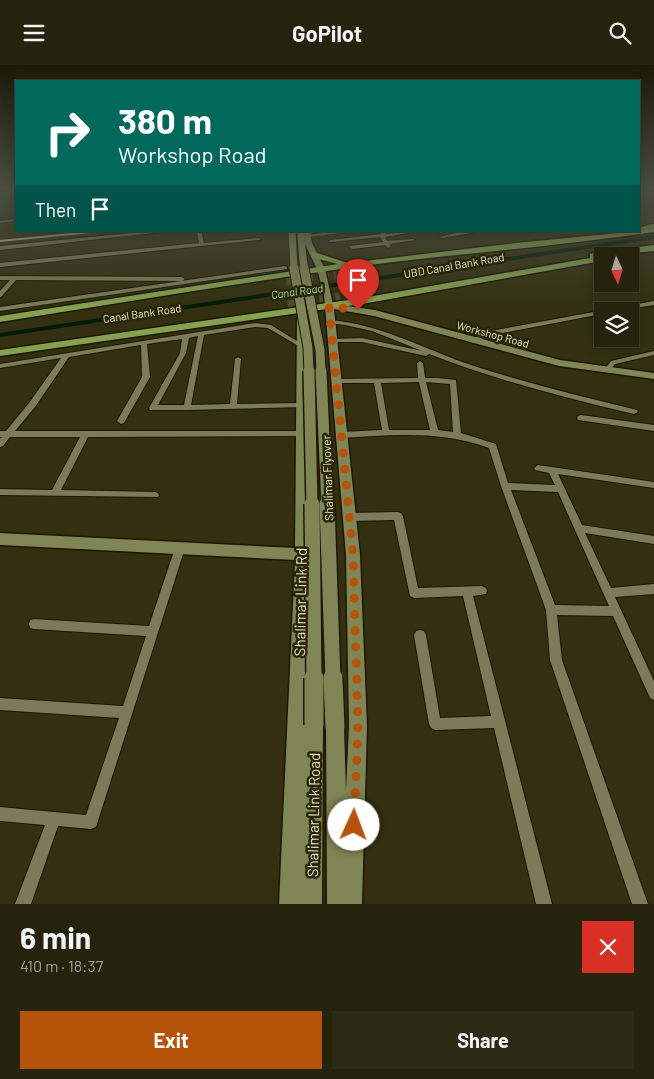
<!DOCTYPE html>
<meta charset="utf-8">
<style>
body{margin:0;font-family:Barlow,sans-serif;background:#2e2b15;color:#f1f3f6;height:100vh;display:flex;flex-direction:column;font-size:19px;white-space:nowrap}
*{box-sizing:border-box;margin:0}
p{font-size:16px;color:#a4a49d}
.icon{flex:none;width:28px;height:28px;fill:none;stroke:currentColor;stroke-width:2;stroke-linecap:round;stroke-linejoin:round}
.map{position:relative;height:839px;overflow:hidden}
.drawer{display:flex;flex-direction:column;background:#26230c;flex:1}
.drawer>*{flex:none}
.guide{position:absolute;left:15px;top:15px;width:625px;height:152px;border-radius:0px;box-shadow:0 2px 12px #0003,0 0 0 1px #42402d;background:#00695c;color:#fff;overflow:hidden}
.needle{width:32px;rotate:176deg}
.tools{position:absolute;left:594px;top:182px;display:grid;gap:10px}
.tools a{display:grid;place-items:center;width:45px;height:45px;border-radius:0px;background:#26230c;box-shadow:0 2px 12px #0003,0 0 0 1px #42402d;font-size:25px}
.pin{position:absolute;display:grid;place-items:center;width:42px;height:42px;color:#fff;margin:-51px -21px;border-radius:50% 50% 50% 0;rotate:-45deg;box-shadow:0 0 5px #0007}
.pin .icon{rotate:45deg}
.me{position:absolute;width:55px;margin:-28px;rotate:2deg;stroke-linejoin:round;filter:drop-shadow(0 0 4px #0008)}
.turn{display:flex;align-items:center;gap:18px;height:105px;padding:0 20px;font-size:22px}
.turn .icon{width:65px;height:65px;stroke-width:2.5}
.turn b{display:block;font-size:35px;line-height:42px}
.then{display:flex;align-items:center;height:48px;padding:0 20px;background:#0003;gap:10px;font-size:19px}
.round{display:grid;place-items:center;flex:none;width:52px;height:52px;border-radius:0px;background:#2e2b15}
.summary{display:flex;align-items:center;justify-content:space-between;height:85px;padding:0 20px}
h1{font-size:30px;font-weight:700;line-height:38px}
.button{display:flex;gap:10px;margin-top:auto;padding:10px 20px}
.button a{flex:1;height:58px;border-radius:0px;background:#b45309;color:#fff;font-size:20px;font-weight:700;line-height:58px;text-align:center}
.button a+a{background:#2e2b15;color:#f1f3f6}
header{display:flex;justify-content:space-between;align-items:center;height:65px;padding:0 20px;background:#26230c;font-size:22px;font-weight:700}
.map>svg:first-child{display:block}
.lines{fill:none;stroke-linecap:round;stroke-linejoin:round}
.canal{fill:#021b06;fill-rule:evenodd}
.highway-tunnel{stroke:#4e4a2d;stroke-width:11;stroke-dasharray:11 5;stroke-linecap:butt}
.street-casing{stroke:#1b1700;stroke-width:2}
.secondary-casing{stroke:#1b1700;stroke-width:3}
.primary-casing{stroke:#1b1700;stroke-width:2}
.highway-casing{stroke:#1b1700;stroke-width:3}
.street{fill:#7e7a59;fill-rule:evenodd}
.secondary{fill:#808556;fill-rule:evenodd}
.primary{fill:#829154;fill-rule:evenodd}
.highway{fill:#84a050;fill-rule:evenodd}
.rail{stroke:#bebca7;stroke-width:2}
.secondary-bridge-far4-casing{stroke:#1b1700;stroke-width:8;stroke-linecap:butt}
.secondary-bridge-far3-casing{stroke:#1b1700;stroke-width:11;stroke-linecap:butt}
.secondary-bridge-far2-casing{stroke:#1b1700;stroke-width:14;stroke-linecap:butt}
.secondary-bridge-far1-casing{stroke:#1b1700;stroke-width:18;stroke-linecap:butt}
.secondary-bridge-casing{stroke:#1b1700;stroke-width:22;stroke-linecap:butt}
.secondary-bridge-far4{stroke:#808556;stroke-width:7}
.secondary-bridge-far3{stroke:#808556;stroke-width:9}
.secondary-bridge-far2{stroke:#808556;stroke-width:11}
.secondary-bridge-far1{stroke:#808556;stroke-width:15}
.secondary-bridge{stroke:#808556;stroke-width:19}
.wall{fill:#4a3c23}
.building{fill:#564629;stroke:#3c311d}
.route{stroke:#b45309;stroke-width:9;stroke-dasharray:0 16.2}
.labels{text-anchor:middle;dominant-baseline:central;stroke-width:5;stroke-linejoin:round;paint-order:stroke}
.far-street-label{font-size:11px;fill:#e6e5d2;stroke:#292505}
.far-water-label{font-size:11px;font-style:italic;fill:#a1dea7;stroke:#292505}
.street-label{font-size:12px;fill:#e6e5d2;stroke:#292505}
.near-street-label{font-size:15px;fill:#e6e5d2;stroke:#292505}
</style>
<header><svg class="icon" aria-label="menu" viewBox="0 0 24 24"><path d="M4 6h16M4 12h16M4 18h16"/></svg>GoPilot<svg class="icon" aria-label="search" viewBox="0 0 24 24"><circle cx="10" cy="10" r="6"/><path d="M15 15l6 6"/></svg></header>
<div class="map">
<svg width="654" height="839" viewBox="0 0 654 839">
<rect width="100%" height="100%" fill="#332f10"/>
<g class="lines">
<polygon class="canal" points="654,170 654,174 0,272 0,268"/>
<g class="highway-tunnel">
<polyline points="286,215 336,209"/>
<polyline points="288,241 340,233"/>
</g>
<g class="street-casing">
<g id="street">
<polygon points="16,154 16,156 0,158 0,156"/>
<polygon points="152,166 171,166 0,185 0,181"/>
<polygon points="197,166 201,166 204,178 259,173 261,174 259,175 0,202 0,198 199,178"/>
<polygon points="341,166 360,166 307,172 305,171 307,170"/>
<polygon points="463,166 483,166 442,173 440,172"/>
<polygon points="382,167 386,167 386,169 406,167 408,168 385,172 387,176 413,174 415,175 389,179 391,181 388,183 385,180 352,184 349,182 350,181 383,177 380,172 331,177 329,176 331,175 381,169"/>
<polygon points="285,201 287,202 287,204 0,246 0,242"/>
<polygon points="0,211 182,212 185,214 182,216 16,215 2,231 0,232 0,226 10,215 0,215"/>
<polygon points="654,236 654,240 616,246 602,246 602,249 487,271 473,278 470,276 485,267"/>
<path d="M330,255C380,259 424,284 471,300C526,318 581,331 637,345L638,347L634,349C565,333 496,315 429,289L426,291L362,277H331L330,276L333,274L362,273L422,286L372,266L345,260L328,258L327,257Z"/>
<path d="M255,258L271,260L305,281L302,283L300,282L268,263L255,262L204,270L191,340L230,339L235,294L238,292L241,294L237,339L300,338L304,340L303,342L187,345H150L149,343L180,288L182,274L147,279L150,312L124,358L121,359L117,356L142,312L141,280L69,292L35,342L15,366H301L304,367L305,369L304,371L88,372L61,425L155,427L158,428L159,430L158,432L0,430V424L52,425L80,372H10L3,381L0,382V374L2,372H0V366H6L29,338L61,293L0,303V299ZM198,271L184,340H158L186,288L189,273Z"/>
<polygon points="654,286 654,290 615,299 609,306 605,306 604,305 611,296"/>
<path d="M420,296L423,298L425,313H438L456,315L461,368L496,379L508,418L555,420L549,408L535,405L534,403L538,400L654,417V423L558,409L582,460L654,471V479L585,468L611,523L654,519V529L615,532L654,616V635L650,633L613,551L557,550L562,595L648,839H632L550,595L546,545L501,421L489,383C441,365 391,370 341,373L337,370L341,367L382,365L374,318H333V314L418,313L417,298ZM419,317L430,365H389L381,318ZM426,317L450,319L453,367L438,365ZM511,425L558,427L609,541L555,540Z"/>
<polygon points="581,350 654,360 654,366 578,355 577,353 578,351"/>
<polygon points="398,447 401,448 403,451 418,523 482,521 486,523 487,526 486,529 473,531 552,839 536,839 494,663 435,665 431,663 429,659 414,570 416,566 420,565 424,566 426,570 440,653 491,651 463,531 414,533 410,531 394,455 349,456 346,455 344,452 346,449 349,448"/>
<polygon points="180,479 183,480 185,483 96,762 91,764 58,761 31,839 15,839 45,760 0,756 0,742 86,750 119,653 0,645 0,633 123,641 146,571 34,564 30,563 29,559 30,555 34,554 149,561 175,483 177,480"/>
</g>
</g>
<g class="secondary-casing">
<g id="secondary">
<polygon points="297,166 303,166 304,169 304,166 310,166 312,178 325,204 333,239 375,245 560,295 654,308 654,314 559,301 374,251 334,244 360,490 367,661 362,839 327,839 326,662 329,656 335,653 341,656 344,662 346,726 349,661 346,490 324,229 317,204 305,179 308,203 304,205 300,203"/>
<polygon points="301,251 305,254 309,489 305,660 308,654 314,651 320,654 323,660 322,839 279,839 295,495 0,480 0,468 295,483 297,254"/>
</g>
</g>
<g class="primary-casing">
<polygon id="primary" points="651,159 654,159 654,163 636,166 639,166 639,163"/>
</g>
<g class="highway-casing">
<g id="highway">
<path d="M654,163V167C560,181 464,188 369,200C246,217 123,237 0,257V251L338,199L311,192V188L314,187L348,198L516,178L639,166V165Z"/>
<polygon points="654,180 654,186 602,191 602,196 362,239 0,291 0,285 362,233 590,193 590,189 593,188"/>
</g>
</g>
<use href="#street" class="street"/>
<use href="#secondary" class="secondary"/>
<use href="#primary" class="primary"/>
<use href="#highway" class="highway"/>
<polyline class="rail" points="0,176 102,166"/>
<g class="secondary-bridge-far4-casing">
<polyline id="secondary-bridge-far4" points="292,166 294,204"/>
</g>
<g class="secondary-bridge-far3-casing">
<g id="secondary-bridge-far3">
<polyline points="294,203 308,283 309,307"/>
<polyline points="304,203 320,285 321,307"/>
</g>
</g>
<g class="secondary-bridge-far2-casing">
<g id="secondary-bridge-far2">
<polyline points="309,306 312,441"/>
<polyline points="321,306 327,441"/>
</g>
</g>
<g class="secondary-bridge-far1-casing">
<g id="secondary-bridge-far1">
<polyline points="312,439 314,614"/>
<polyline points="327,439 333,614"/>
</g>
</g>
<g class="secondary-bridge-casing">
<g id="secondary-bridge">
<polyline points="314,613 314,660"/>
<polyline points="333,613 335,662"/>
</g>
</g>
<use href="#secondary-bridge-far4" class="secondary-bridge-far4"/>
<use href="#secondary-bridge-far3" class="secondary-bridge-far3"/>
<use href="#secondary-bridge-far2" class="secondary-bridge-far2"/>
<use href="#secondary-bridge-far1" class="secondary-bridge-far1"/>
<use href="#secondary-bridge" class="secondary-bridge"/>
</g>
<polygon class="wall" points="0,124 16,124 16,133 0,134"/>
<rect class="building" x="0" y="124" width="16" height="2"/>
<linearGradient id="sky" x2="0" y2="1"><stop stop-color="#1c1a09"/><stop offset="0.51" stop-color="#4a4d42"/><stop offset="1" stop-color="#4a4d42" stop-opacity="0"/></linearGradient>
<rect width="654" height="242" fill="url(#sky)"/>
<g class="lines">
<polyline class="route" points="354,760 358,661 353,490 329,241 358,245"/>
</g>
<g class="labels">
<g class="far-street-label">
<text transform="translate(454 200) rotate(-10)">UBD Canal Bank Road</text>
<text transform="translate(142 248) rotate(-8)">Canal Bank Road</text>
<text transform="translate(493 269) rotate(15)">Workshop Road</text>
</g>
<g class="far-water-label">
<text transform="translate(297 226) rotate(-8)">Canal Road</text>
</g>
<g class="street-label">
<text transform="translate(327 413) rotate(-92)">Shalimar Flyover</text>
</g>
<g class="near-street-label">
<text transform="translate(300 537) rotate(-89)">Shalimar Link Rd</text>
<text transform="translate(313 750) rotate(-89)">Shalimar Link Road</text>
</g>
</g>
</svg>
<div class="tools">
<a><svg class="needle" viewBox="-14 -14 28 28"><path d="M0-13l5 13h-10z" fill="#e53935"/><path d="M0 13l5-13h-10z" fill="#a4a49d"/></svg></a>
<a><svg class="icon" aria-label="layers" viewBox="0 0 24 24"><path d="M12 4l9 5-9 5-9-5zM3 14l9 5 9-5"/></svg></a>
</div>
<div class="pin" style="left:358px;top:245px;background:#d93025"><svg class="icon" aria-label="arrive" viewBox="0 0 24 24"><path d="M6 21V4h12l-3 4 3 4H6"/></svg></div>
<svg class="me" style="left:354px;top:760px" viewBox="-20 -20 40 40"><circle r="19" fill="#fff"/><path d="M0-13L10 11 0 6-10 11z" fill="#b45309"/></svg>
<div class="guide">
<div class="turn"><svg class="icon" aria-label="right" viewBox="0 0 24 24"><path d="M7 20v-9h11M14 6l5 5-5 5"/></svg><div><b>380 m</b>Workshop Road</div></div>
<div class="then">Then<svg class="icon" aria-label="arrive" viewBox="0 0 24 24"><path d="M6 21V4h12l-3 4 3 4H6"/></svg></div>
</div>
</div>
<section class="drawer">
<div class="summary"><div><h1>6 min</h1><p>410 m · 18:37</p></div><a class="round" style="background:#d93025;color:#fff"><svg class="icon" aria-label="close" viewBox="0 0 24 24"><path d="M6 6l12 12M18 6L6 18"/></svg></a></div>
<div class="button"><a>Exit</a><a>Share</a></div>
</section>
